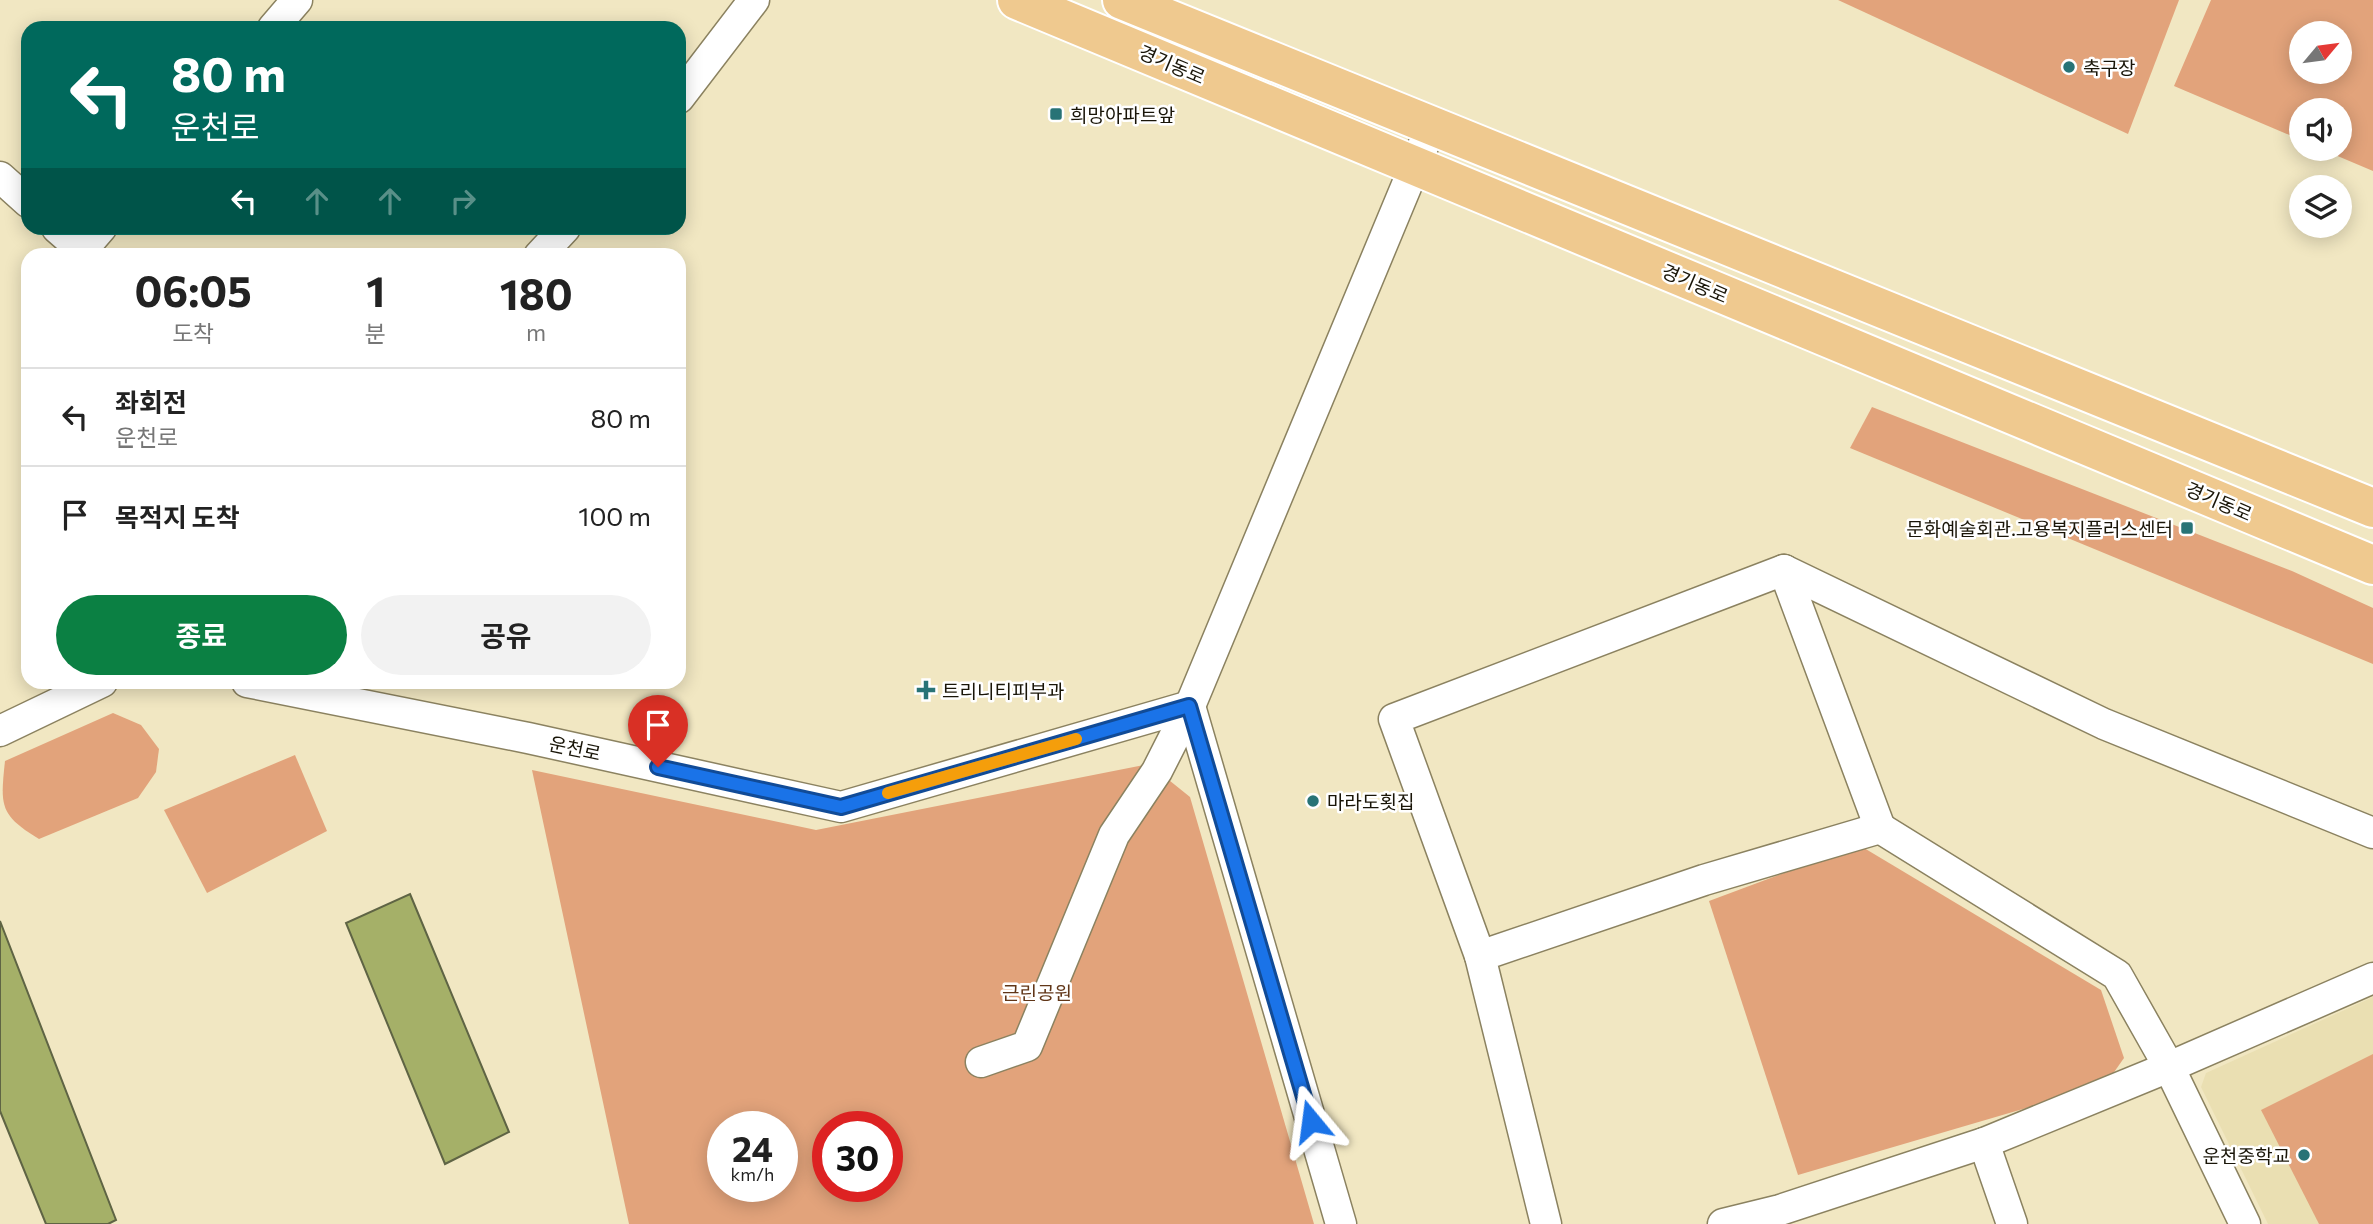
<!DOCTYPE html>
<html lang="ko">
<meta charset="utf-8">
<style>
body{margin:0;font-family:Commissioner,"Noto Sans KR",sans-serif;background:#f2f2f2;color:#222;height:100vh;display:flex;flex-direction:column;font-size:26px;white-space:nowrap}
*{box-sizing:border-box;margin:0}
p{font-size:23px;color:#767676}
.icon{flex:none;width:38px;height:38px;fill:none;stroke:currentColor;stroke-width:2;stroke-linecap:round;stroke-linejoin:round}
.map{position:relative;flex:1;overflow:hidden}
.side{position:absolute;left:21px;top:248px;width:665px;height:441px;display:flex;flex-direction:column;background:#fff;border-radius:21px;box-shadow:0 4px 18px #0003}
.side>*{flex:none}
.top-card{position:absolute;left:21px;top:21px;width:665px;height:214px;border-radius:21px;box-shadow:0 4px 18px #0003;background:#00695c;color:#fff;overflow:hidden}
.needle{width:46px;rotate:61deg}
.buttons{position:absolute;left:2289px;top:21px;display:grid;gap:14px}
.buttons a{display:grid;place-items:center;width:63px;height:63px;border-radius:50%;background:#fff;box-shadow:0 4px 18px #0003;font-size:35px}
.speed{position:absolute;left:707px;top:1111px;display:flex;gap:14px;font-size:35px;font-weight:700;text-align:center}
.speed>*{display:grid;place-content:center;width:91px;height:91px;border-radius:50%;background:#fff;box-shadow:0 4px 18px #0003;line-height:1}
.speed small{font-size:18px;font-weight:400}
.speed .limit{border:10px solid #d22;background:#fff;color:#111}
.pin{position:absolute;display:grid;place-items:center;width:60px;height:60px;color:#fff;margin:-72px -30px;border-radius:50% 50% 50% 0;rotate:-45deg;box-shadow:0 0 7px #0007}
.pin .icon{rotate:45deg}
.me{position:absolute;width:77px;margin:-38px;rotate:344deg;stroke-linejoin:round;filter:drop-shadow(0 0 5px #0008)}
.turn{display:flex;align-items:center;gap:24px;height:147px;padding:0 35px;font-size:32px}
.turn .icon{width:91px;height:91px;stroke-width:2.5}
.turn b{display:block;font-size:49px;line-height:60px}
.lanes{display:flex;align-items:center;height:66px;padding:0 35px;background:#0003;justify-content:center;gap:35px;direction:ltr}
.lanes .off{opacity:.35}
.eta{display:flex;justify-content:space-evenly;align-items:center;height:119px;text-align:center}
.eta b{font-size:42px;font-weight:700;line-height:49px}
.button{display:flex;gap:14px;margin-top:auto;padding:14px 35px}
.button a{flex:1;height:80px;border-radius:42px;background:#0b8043;color:#fff;font-size:28px;font-weight:700;line-height:80px;text-align:center}
.button a+a{background:#f2f2f2;color:#222}
ul{padding:0;list-style:none}
li{display:flex;align-items:center;gap:21px;height:98px;padding:0 35px;border-top:2px solid #e0e0e0}
li div{flex:1}
li b{display:block;font-size:26px}
li em{font-style:normal}
.map>svg:first-child{display:block}
.built{fill:#eadfb2}
.green{fill:#e2a37b;fill-rule:evenodd}
.building{fill:#a5b068;stroke:#5f6444;stroke-width:2}
.lines{fill:none;stroke-linecap:round;stroke-linejoin:round}
.street-casing{stroke:#8b8260;stroke-width:33}
.primary-casing{stroke:#fff;stroke-width:42}
.street{stroke:#fff;stroke-width:30}
.primary{stroke:#efc98f;stroke-width:38}
.route-casing{stroke:#114b97;stroke-width:18}
.route{stroke:#1a73e8;stroke-width:12}
.slow{stroke:#f59e0b;stroke-width:12}
.poi-dot{fill:#287376;stroke:#fff;stroke-width:2.5}
.labels{text-anchor:middle;dominant-baseline:central;stroke-width:5;stroke-linejoin:round;paint-order:stroke}
.street-label{font-size:19px;fill:#191508;stroke:#fff}
.poi-label{font-size:19px;fill:#191508;stroke:#fff;text-anchor:start}
.park-label{font-size:19px;fill:#613618;stroke:#fff}
</style>
<div class="map">
<svg width="2373" height="1224" viewBox="0 0 2373 1224">
<rect width="100%" height="100%" fill="#f1e7c2"/>
<polygon class="built" points="2373,997 2373,1224 2268,1224 2201,1087 2206,1073"/>
<g class="green">
<polygon points="1838,0 2179,0 2128,134"/>
<path d="M2211,0H2373V171L2321,149H2340V110H2301V140L2174,86ZM2340,33V72H2301V33Z"/>
<polygon points="1872,407 2292,571 2373,608 2373,664 1850,448"/>
<path d="M113,713L141,725L159,749L156,772L138,798L39,839C0,815 0,807 5,761Z"/>
<polygon points="295,755 327,831 207,893 164,810"/>
<path d="M1149,764L1190,797L1314,1224H629L532,770L816,830ZM723,1127H782V1186H723ZM828,1127H887V1186H828Z"/>
<polygon points="1859,845 2101,990 2124,1058 2105,1085 1798,1175 1709,901"/>
<polygon points="2373,1054 2373,1224 2319,1224 2261,1110"/>
</g>
<g class="building">
<polygon points="410,894 509,1132 445,1164 346,923"/>
<polygon points="0,921 116,1220 108,1224 46,1224 0,1111"/>
</g>
<g class="lines">
<g class="street-casing">
<g id="street">
<polyline points="273,28 297,0"/>
<polyline points="679,98 754,0"/>
<polyline points="0,177 28,202"/>
<polyline points="57,228 89,256"/>
<polyline points="82,250 101,228"/>
<polyline points="539,256 565,228"/>
<polyline points="1784,570 1880,828"/>
<polyline points="247,682 528,738 841,807 1190,706"/>
<polyline points="1190,706 1341,1224"/>
<polyline points="0,731 102,682"/>
<polyline points="1480,956 1394,719 1784,570 2104,724 2373,833"/>
<polyline points="981,1062 1027,1046 1114,835 1157,771 1190,706 1431,127"/>
<polyline points="1984,1143 2012,1224"/>
<polyline points="1546,1224 1480,956 1704,880 1880,828 2117,975 2169,1067 2245,1224"/>
<polyline points="1723,1224 1780,1210 1984,1143 2169,1067 2373,978"/>
</g>
</g>
<g class="primary-casing">
<g id="primary">
<polyline points="1017,0 2373,565"/>
<polyline points="1122,0 2373,508"/>
</g>
</g>
<use href="#street" class="street"/>
<use href="#primary" class="primary"/>
</g>
<g class="lines">
<g class="route-casing">
<polyline id="route" points="658,767 841,807 1189,706 1311,1121"/>
</g>
<use href="#route" class="route"/>
<polyline class="slow" points="888,793 1076,739"/>
</g>
<g class="poi-dot">
<circle cx="2069" cy="67" r="7"/>
<rect x="1049" y="107" width="14" height="14" rx="3.5"/>
<rect x="2180" y="521" width="14" height="14" rx="3.5"/>
<path d="M922.5 679.5h7v7h7v7h-7v7h-7v-7h-7v-7h7z"/>
<circle cx="1313" cy="801" r="7"/>
<circle cx="2304" cy="1155" r="7"/>
</g>
<g class="labels">
<g class="street-label">
<text transform="translate(1172 64) rotate(23)">경기동로</text>
<text transform="translate(1695 283) rotate(23)">경기동로</text>
<text transform="translate(2219 501) rotate(23)">경기동로</text>
<text transform="translate(575 748) rotate(12)">운천로</text>
</g>
<g class="poi-label">
<text x="2083" y="67">축구장</text>
<text x="1070" y="114">희망아파트앞</text>
<text x="2173" y="528" text-anchor="end">문화예술회관.고용복지플러스센터</text>
<text x="942" y="690">트리니티피부과</text>
<text x="1327" y="801">마라도횟집</text>
<text x="2290" y="1155" text-anchor="end">운천중학교</text>
</g>
<g class="park-label">
<text x="1037" y="992">근린공원</text>
</g>
</g>
</svg>
<div class="buttons">
<a><svg class="needle" viewBox="-14 -14 28 28"><path d="M0-13l5 13h-10z" fill="#e53935"/><path d="M0 13l5-13h-10z" fill="#767676"/></svg></a>
<a><svg class="icon" aria-label="sound" viewBox="0 0 24 24"><path d="M4 9h4l5-4v14l-5-4H4zM17 9q2 3 0 6"/></svg></a>
<a><svg class="icon" aria-label="layers" viewBox="0 0 24 24"><path d="M12 4l9 5-9 5-9-5zM3 14l9 5 9-5"/></svg></a>
</div>
<div class="speed"><div>24<small>km/h</small></div><div class="limit">30</div></div>
<div class="pin" style="left:658px;top:767px;background:#d93025"><svg class="icon" aria-label="arrive" viewBox="0 0 24 24"><path d="M6 21V4h12l-3 4 3 4H6"/></svg></div>
<svg class="me" style="left:1311px;top:1121px" viewBox="-20 -20 40 40"><path d="M0-17L14 15 0 8-14 15z" fill="#1a73e8" stroke="#fff" stroke-width="4"/></svg>
<div class="top-card">
<div class="turn"><svg class="icon" aria-label="left" viewBox="0 0 24 24"><path d="M17 20v-9H6M10 6l-5 5 5 5"/></svg><div><b>80 m</b>운천로</div></div>
<div class="lanes"><svg class="icon" aria-label="left" viewBox="0 0 24 24"><path d="M17 20v-9H6M10 6l-5 5 5 5"/></svg><svg class="icon off" aria-label="ahead" viewBox="0 0 24 24"><path d="M12 20V5M6 11l6-6 6 6"/></svg><svg class="icon off" aria-label="ahead" viewBox="0 0 24 24"><path d="M12 20V5M6 11l6-6 6 6"/></svg><svg class="icon off" aria-label="right" viewBox="0 0 24 24"><path d="M7 20v-9h11M14 6l5 5-5 5"/></svg></div>
</div>
<section class="side">
<div class="eta">
<div><b>06:05</b><p>도착</p></div>
<div><b>1</b><p>분</p></div>
<div><b>180</b><p>m</p></div>
</div>
<ul>
<li><svg class="icon" aria-label="left" viewBox="0 0 24 24"><path d="M17 20v-9H6M10 6l-5 5 5 5"/></svg><div><b>좌회전</b><p>운천로</p></div><em>80 m</em></li>
<li><svg class="icon" aria-label="arrive" viewBox="0 0 24 24"><path d="M6 21V4h12l-3 4 3 4H6"/></svg><div><b>목적지 도착</b></div><em>100 m</em></li>
</ul>
<div class="button"><a>종료</a><a>공유</a></div>
</section>
</div>
